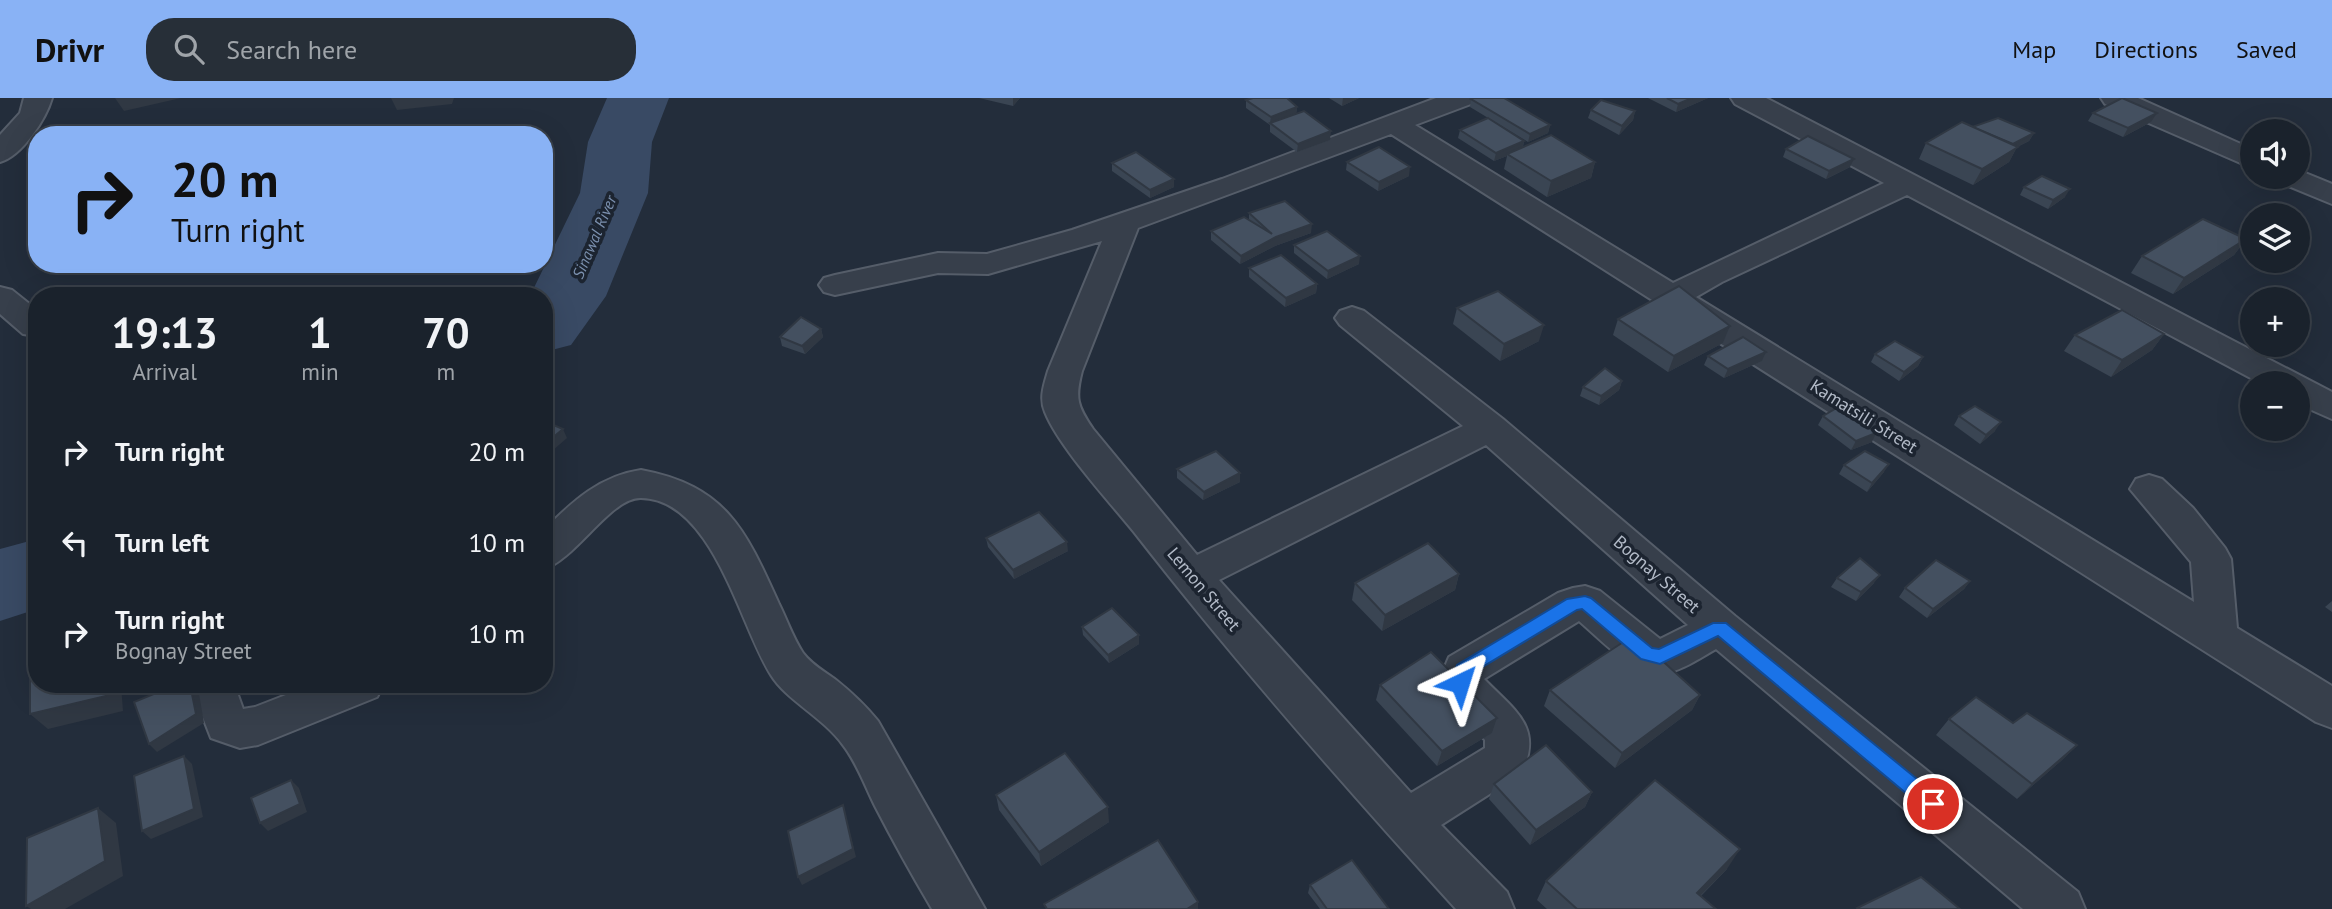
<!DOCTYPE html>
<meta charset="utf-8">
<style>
body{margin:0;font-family:"PT Sans",sans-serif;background:#272f38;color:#f1f3f6;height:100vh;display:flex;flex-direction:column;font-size:26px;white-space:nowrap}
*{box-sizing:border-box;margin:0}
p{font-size:23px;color:#9fa4a9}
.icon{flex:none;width:38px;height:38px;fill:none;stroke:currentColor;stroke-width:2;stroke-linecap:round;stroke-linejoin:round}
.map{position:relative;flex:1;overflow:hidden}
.details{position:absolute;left:28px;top:189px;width:525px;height:406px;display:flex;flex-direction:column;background:#1a222c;border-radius:28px;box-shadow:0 7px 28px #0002,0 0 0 2px #383f48}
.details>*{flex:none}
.hud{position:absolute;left:28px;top:28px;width:525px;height:147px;border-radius:28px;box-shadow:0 7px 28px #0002,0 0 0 2px #383f48;background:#89b2f5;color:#111;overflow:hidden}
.tools{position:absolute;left:2240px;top:21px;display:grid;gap:14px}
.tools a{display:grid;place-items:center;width:70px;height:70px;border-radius:50%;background:#1a222c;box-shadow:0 7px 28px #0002,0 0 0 2px #383f48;font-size:35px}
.pin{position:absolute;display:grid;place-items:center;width:60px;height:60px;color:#fff;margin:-30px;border:4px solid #fff;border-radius:50%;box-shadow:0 2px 7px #0007}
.me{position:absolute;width:77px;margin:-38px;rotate:41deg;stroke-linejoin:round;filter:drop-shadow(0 0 5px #0008)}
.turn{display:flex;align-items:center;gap:24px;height:147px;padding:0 28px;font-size:32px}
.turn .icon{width:91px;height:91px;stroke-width:2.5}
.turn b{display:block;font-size:49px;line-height:60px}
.eta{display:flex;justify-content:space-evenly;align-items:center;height:119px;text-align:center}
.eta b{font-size:42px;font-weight:600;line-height:49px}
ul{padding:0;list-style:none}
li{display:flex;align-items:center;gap:21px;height:91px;padding:0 28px}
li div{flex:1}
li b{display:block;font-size:26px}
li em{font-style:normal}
header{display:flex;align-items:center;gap:42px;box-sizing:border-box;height:98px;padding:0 35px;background:#89b2f5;color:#111}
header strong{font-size:33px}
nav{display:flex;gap:38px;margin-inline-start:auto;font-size:24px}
.search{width:490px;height:63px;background:#272f38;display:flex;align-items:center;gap:18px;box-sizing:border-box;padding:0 24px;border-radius:28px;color:#9fa4a9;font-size:26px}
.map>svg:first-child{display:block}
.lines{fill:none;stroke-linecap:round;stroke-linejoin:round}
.river{fill:#394a64;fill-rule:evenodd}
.minor-casing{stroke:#555d69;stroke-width:4}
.minor{fill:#373f4b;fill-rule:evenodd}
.wall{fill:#3a4553}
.shaded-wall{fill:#303843}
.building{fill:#445060;stroke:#303843;stroke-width:2}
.route{fill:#1a73e8;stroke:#114b97;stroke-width:2}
.labels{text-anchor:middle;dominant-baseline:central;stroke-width:7;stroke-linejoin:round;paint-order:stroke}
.far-water-label{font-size:16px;font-style:italic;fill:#7b90ae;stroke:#1c2430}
.street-label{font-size:18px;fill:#b2bac7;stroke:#1c2430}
</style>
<header>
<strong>Drivr</strong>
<div class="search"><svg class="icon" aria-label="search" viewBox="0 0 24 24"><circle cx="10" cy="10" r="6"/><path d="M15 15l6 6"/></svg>Search here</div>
<nav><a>Map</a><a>Directions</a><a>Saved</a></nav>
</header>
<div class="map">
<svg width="2332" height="811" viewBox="0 0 2332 811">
<rect width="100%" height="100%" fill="#232d3b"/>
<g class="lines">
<g class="river">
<polygon points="607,0 669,0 652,44 648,95 606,198 571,247 544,254 544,198 530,198 580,95 588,44"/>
<polygon points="37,441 37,511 0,523 0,451"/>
</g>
<g class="minor-casing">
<g id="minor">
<path d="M24,0H52C46,21 22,58 0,64V37L20,15Z"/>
<path d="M1436,0H1475L1471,6L1415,27L1673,185L1884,85L1735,6L1731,0H1766L2332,294V321L2298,306V285H2260L1907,97L1722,184L1696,199L2194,504L2191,464L2130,391L2136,381L2149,377L2162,381L2193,410L2225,450L2231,461L2237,530L2332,588V630L2316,624L1391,36L1138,130L1082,273C1075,300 1077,308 1093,331L1197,457L1463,328L1340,227L1335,220L1340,213L1352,209L1364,213L1503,321L1735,518L2078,794L2085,811H2023L1716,551C1700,560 1680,574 1661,576C1634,578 1598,539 1579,523L1484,581C1515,613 1544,629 1521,676L1441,727L1507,794L1514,811H1456C1345,689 1235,564 1134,434C1109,403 1059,349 1045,314C1039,300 1044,287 1048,273L1102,143L988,176L938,175L835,197L824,194L819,187L824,180L835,177L938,155L987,156L1072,132L1222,81ZM1486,347L1688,527L1660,541L1600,493L1585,488L1573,490L1558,495L1449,559L1438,585L1445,598L1485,642V650L1411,695L1219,482Z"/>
<polygon points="2101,0 2138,0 2252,51 2252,70 2105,6"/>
<polygon points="2298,72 2332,86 2332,106 2281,85 2276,79 2298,79"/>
<polygon points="0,189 12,192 37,212 37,238 23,236 0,216"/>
<path d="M641,372C727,388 746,433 779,506C787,522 793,540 803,555C812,567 824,573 836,582C851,594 866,608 878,623L985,811H932C912,777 893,743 875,708C865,688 857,665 843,647C823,619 786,602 771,577C740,528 713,401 641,400C611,399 576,461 544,471V432C573,403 600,378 641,372Z"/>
<polygon points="190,586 234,586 243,611 255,609 314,586 384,586 377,599 258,647 240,650 211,640"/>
</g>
</g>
<use href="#minor" class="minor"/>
</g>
<g class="wall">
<polygon points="979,0 1020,0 1013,8"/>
<polygon points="1329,0 1359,0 1342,8"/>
<polygon points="1648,0 1708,0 1676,14"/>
<polygon points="1471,1 1550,27 1548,35 1528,44 1470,9"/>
<polygon points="1246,2 1297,9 1296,16 1330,42 1297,54 1270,34 1270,27 1246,10"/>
<polygon points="1591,12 1635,13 1633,22 1619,37 1588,20"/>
<polygon points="2093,15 2151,24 2123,39 2088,23"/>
<polygon points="1972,28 2034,35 2029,43 2017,49 2009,64 1973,87 1919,61 1926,45"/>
<polygon points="1460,32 1524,43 1523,49 1595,64 1591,80 1547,99 1504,71 1507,58 1494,63 1458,40"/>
<polygon points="1786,51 1850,69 1826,81 1783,59"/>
<polygon points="1347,64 1409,78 1378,93 1346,72"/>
<polygon points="1112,65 1174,89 1150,100 1112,73"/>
<polygon points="2024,89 2065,99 2048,111 2020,97"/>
<polygon points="1249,115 1311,135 1275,148 1240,166 1211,142 1211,133 1249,122"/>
<polygon points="2246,141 2234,157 2173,196 2131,175 2142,158"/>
<polygon points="1294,147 1359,166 1327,181 1294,155"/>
<polygon points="1249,170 1317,186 1316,195 1285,209 1249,179"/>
<polygon points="1457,210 1539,243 1500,263 1453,226"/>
<polygon points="1618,221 1730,228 1723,245 1668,274 1613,237"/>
<polygon points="821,231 823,239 805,256 782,248 780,239"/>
<polygon points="2164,236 2152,252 2111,279 2064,253 2075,237"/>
<polygon points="1766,254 1762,263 1724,280 1704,267 1708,258"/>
<polygon points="1875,256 1923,259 1918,268 1899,283 1871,264"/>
<polygon points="1622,283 1619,292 1599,307 1580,298 1583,289"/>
<polygon points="1823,318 1872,344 1851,352 1818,327"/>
<polygon points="1959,318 1995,333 1980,346 1954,327"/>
<polygon points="1844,367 1884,374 1867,394 1839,376"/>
<polygon points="1177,371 1240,375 1240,384 1203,402 1177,380"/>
<polygon points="986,440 1068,453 1014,481 988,449"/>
<polygon points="1459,476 1455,492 1382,533 1352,502 1355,485"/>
<polygon points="1837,480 1874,485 1856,503 1831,489"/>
<polygon points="1970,483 1964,491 1927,520 1899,499 1905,490"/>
<polygon points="2332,503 2332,514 2325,509"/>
<polygon points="1082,529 1139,537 1139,546 1109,565 1083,537"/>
<polygon points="1380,587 1497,620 1492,635 1437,668 1376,602"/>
<polygon points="1550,592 1700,597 1692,612 1615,670 1544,608"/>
<polygon points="1949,621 2013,625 2077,647 2062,662 2017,701 1936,637"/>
<polygon points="1494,686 1592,694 1585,709 1530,747 1489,701"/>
<polygon points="996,697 1109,724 1041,768 999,712"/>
<polygon points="1727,771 1701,798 1716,811 1547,811 1537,802 1546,783"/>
<polygon points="1310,787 1389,811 1320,811 1308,795"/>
</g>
<g class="shaded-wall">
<polygon points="115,0 181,0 124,13"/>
<polygon points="391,0 454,0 452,6 397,12"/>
<polygon points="1013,0 1020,0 1013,8"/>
<polygon points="1343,0 1359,0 1342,8"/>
<polygon points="1692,0 1708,0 1676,14 1678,6"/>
<polygon points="1297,9 1296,18 1270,25 1271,19"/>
<polygon points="1635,13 1633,22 1619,37 1622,28"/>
<polygon points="2157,15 2151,24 2123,39 2128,30"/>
<polygon points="1550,27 1548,35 1528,44 1530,36"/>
<polygon points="1331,33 1330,42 1297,54 1298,46"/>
<polygon points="2034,35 2029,43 2017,49 2009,64 1973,87 1982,71 2013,46"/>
<polygon points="1524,43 1522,51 1507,56 1507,58 1494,63 1496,55"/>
<polygon points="1854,61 1850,69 1826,81 1829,73"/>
<polygon points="1595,64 1591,80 1547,99 1551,83"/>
<polygon points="1410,69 1409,78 1378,93 1379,84"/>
<polygon points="1174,81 1174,89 1150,100 1150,92"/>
<polygon points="2070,91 2065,99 2048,111 2053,102"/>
<polygon points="1312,126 1311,135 1275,148 1240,166 1241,158 1276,139"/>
<polygon points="2246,141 2234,157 2173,196 2184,180"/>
<polygon points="1360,158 1359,166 1327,181 1328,173"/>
<polygon points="1317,186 1316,195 1285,209 1286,200"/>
<polygon points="1544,227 1539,243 1500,263 1504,246"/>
<polygon points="1730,228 1723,245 1668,274 1674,258"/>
<polygon points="821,231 823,239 805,256 802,248"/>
<polygon points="2164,236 2152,252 2111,279 2122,262"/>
<polygon points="1766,254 1762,263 1724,280 1728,271"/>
<polygon points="1923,259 1918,268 1899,283 1904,274"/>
<polygon points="1622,283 1619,292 1599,307 1601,298"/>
<polygon points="2001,324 1995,333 1980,346 1986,337"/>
<polygon points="563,331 567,340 544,360 544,347"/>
<polygon points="1876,335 1872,344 1851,352 1856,343"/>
<polygon points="1889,366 1884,374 1867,394 1872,385"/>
<polygon points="1240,375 1240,384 1203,402 1204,394"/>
<polygon points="1067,444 1068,453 1014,481 1013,472"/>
<polygon points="1459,476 1455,492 1382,533 1385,517"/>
<polygon points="1880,477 1874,485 1856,503 1861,494"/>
<polygon points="1970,483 1964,491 1927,520 1933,511"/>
<polygon points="1139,537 1139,546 1109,565 1108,557"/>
<polygon points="106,586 121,586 123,613 48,631 30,616"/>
<polygon points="190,586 194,586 198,590 204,625 157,654 149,646"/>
<polygon points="1700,597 1692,612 1615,670 1622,655"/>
<polygon points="1497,620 1492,635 1437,668 1442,653"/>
<polygon points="2077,647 2062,662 2017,701 2032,686"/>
<polygon points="184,658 192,666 203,719 151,741 142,733"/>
<polygon points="291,682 299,690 307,714 268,733 260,725"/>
<polygon points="1592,694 1585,709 1530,747 1536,732"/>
<polygon points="843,707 856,759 802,787 798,779"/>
<polygon points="1108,709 1109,724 1041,768 1039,754"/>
<polygon points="98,710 116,725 123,778 65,811 31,811 26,808"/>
<polygon points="1740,751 1727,771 1687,811 1697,795"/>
<polygon points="1198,804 1198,811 1187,811"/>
</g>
<g class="building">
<polygon points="1253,0 1287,0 1297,9 1271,19 1246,2"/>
<polygon points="1473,0 1504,0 1550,27 1530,36 1471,1"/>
<polygon points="1667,0 1692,0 1678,6"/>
<polygon points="2122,0 2157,15 2128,30 2093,15"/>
<polygon points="1601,2 1635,13 1622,28 1591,12"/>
<polygon points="1304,13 1331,33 1298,46 1270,25"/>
<polygon points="1488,20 1524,43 1496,55 1460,32"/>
<polygon points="1998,20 2034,35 2013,46 1972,29"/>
<polygon points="1962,24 2018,49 1982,71 1926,45"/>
<polygon points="1551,37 1595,64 1551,83 1507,56"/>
<polygon points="1808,38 1854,61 1829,73 1786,51"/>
<polygon points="1379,49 1410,69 1379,84 1347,64"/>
<polygon points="1136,54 1174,81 1150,92 1112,65"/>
<polygon points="2042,78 2070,91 2053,102 2024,89"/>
<polygon points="1285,103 1312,126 1276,139 1241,158 1211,133 1244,119 1272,136 1249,115"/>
<polygon points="2203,121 2246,141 2184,180 2142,158"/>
<polygon points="1327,133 1360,158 1328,173 1294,147"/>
<polygon points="1281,157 1317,186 1286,200 1249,170"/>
<polygon points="1679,188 1730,228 1674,258 1618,221"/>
<polygon points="1498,193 1544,227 1504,246 1457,210"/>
<polygon points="2122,212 2164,236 2122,262 2075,237"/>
<polygon points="801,219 821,231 802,248 780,239"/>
<polygon points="1743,239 1766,254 1728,271 1708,258"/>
<polygon points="1895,243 1923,259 1904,274 1875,256"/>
<polygon points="1605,270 1622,283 1601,298 1583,289"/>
<polygon points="1840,308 1876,335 1856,343 1823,318"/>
<polygon points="1975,308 2001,324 1986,337 1959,318"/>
<polygon points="544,323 563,331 544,347"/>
<polygon points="1216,353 1240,375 1204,394 1177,371"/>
<polygon points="1865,353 1889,366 1872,385 1844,367"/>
<polygon points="1039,414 1067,444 1013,472 986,440"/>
<polygon points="1428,445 1459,476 1385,517 1355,485"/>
<polygon points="1860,460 1880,477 1861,494 1837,480"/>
<polygon points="1936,462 1970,483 1933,511 1905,490"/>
<polygon points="1112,510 1139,537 1108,557 1082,529"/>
<polygon points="1634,537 1700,597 1622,655 1550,592"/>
<polygon points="1431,554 1497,620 1442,653 1380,587"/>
<polygon points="37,557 37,586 106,586 106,598 30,616 30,560"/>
<polygon points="178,586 190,586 196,616 149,646 134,604"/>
<polygon points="1976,599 2013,625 2027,615 2077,647 2032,686 1949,621"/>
<polygon points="1546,647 1592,694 1536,732 1494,686"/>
<polygon points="1065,655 1108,709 1039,754 996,697"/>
<polygon points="184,658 194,711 142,733 134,678"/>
<polygon points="291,682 300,706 260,725 251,700"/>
<polygon points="1655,682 1740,751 1697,795 1716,811 1577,811 1546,783"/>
<polygon points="843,707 853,751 798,779 788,733"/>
<polygon points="98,710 105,763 26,808 27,740"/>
<polygon points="1158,742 1198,804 1187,811 1047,811 1044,806"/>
<polygon points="1352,762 1389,811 1327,811 1310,787"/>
<polygon points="1921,779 1960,811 1858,811 1857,810"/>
</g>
<polygon class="route" points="1585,498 1591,500 1652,550 1659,551 1713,525 1726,525 1939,699 1942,706 1939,712 1933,714 1926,712 1718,538 1660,566 1641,561 1582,511 1577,512 1471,576 1466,590 1460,592 1454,590 1451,585 1457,567 1567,501"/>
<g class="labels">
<g class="far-water-label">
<text transform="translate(594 139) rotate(-67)">Sinawal River</text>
</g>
<g class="street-label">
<text transform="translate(1864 318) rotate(32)">Kamatsili Street</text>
<text transform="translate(1657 476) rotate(41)">Bognay Street</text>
<text transform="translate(1204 491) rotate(50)">Lemon Street</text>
</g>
</g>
</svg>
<div class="tools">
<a><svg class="icon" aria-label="sound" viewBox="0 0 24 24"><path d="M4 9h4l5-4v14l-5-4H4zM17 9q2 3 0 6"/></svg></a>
<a><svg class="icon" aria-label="layers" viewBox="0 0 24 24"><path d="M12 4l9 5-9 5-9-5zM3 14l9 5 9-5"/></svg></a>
<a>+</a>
<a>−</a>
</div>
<div class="pin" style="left:1933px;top:706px;background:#d93025"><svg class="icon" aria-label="arrive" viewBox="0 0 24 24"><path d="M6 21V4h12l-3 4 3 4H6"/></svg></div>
<svg class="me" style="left:1460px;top:585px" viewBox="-20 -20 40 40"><path d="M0-17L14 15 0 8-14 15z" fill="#1a73e8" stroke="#fff" stroke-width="4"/></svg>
<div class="hud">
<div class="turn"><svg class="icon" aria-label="right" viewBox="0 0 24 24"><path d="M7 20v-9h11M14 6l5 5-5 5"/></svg><div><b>20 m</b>Turn right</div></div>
</div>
<section class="details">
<div class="eta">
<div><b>19:13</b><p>Arrival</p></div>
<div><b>1</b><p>min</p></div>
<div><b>70</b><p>m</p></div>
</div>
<ul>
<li><svg class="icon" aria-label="right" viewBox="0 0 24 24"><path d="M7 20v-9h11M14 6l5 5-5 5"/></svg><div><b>Turn right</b></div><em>20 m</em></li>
<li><svg class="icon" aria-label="left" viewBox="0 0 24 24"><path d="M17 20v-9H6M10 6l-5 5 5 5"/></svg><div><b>Turn left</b></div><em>10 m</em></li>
<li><svg class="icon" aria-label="right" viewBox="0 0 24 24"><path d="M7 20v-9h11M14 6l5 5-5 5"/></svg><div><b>Turn right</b><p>Bognay Street</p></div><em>10 m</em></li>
</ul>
</section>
</div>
